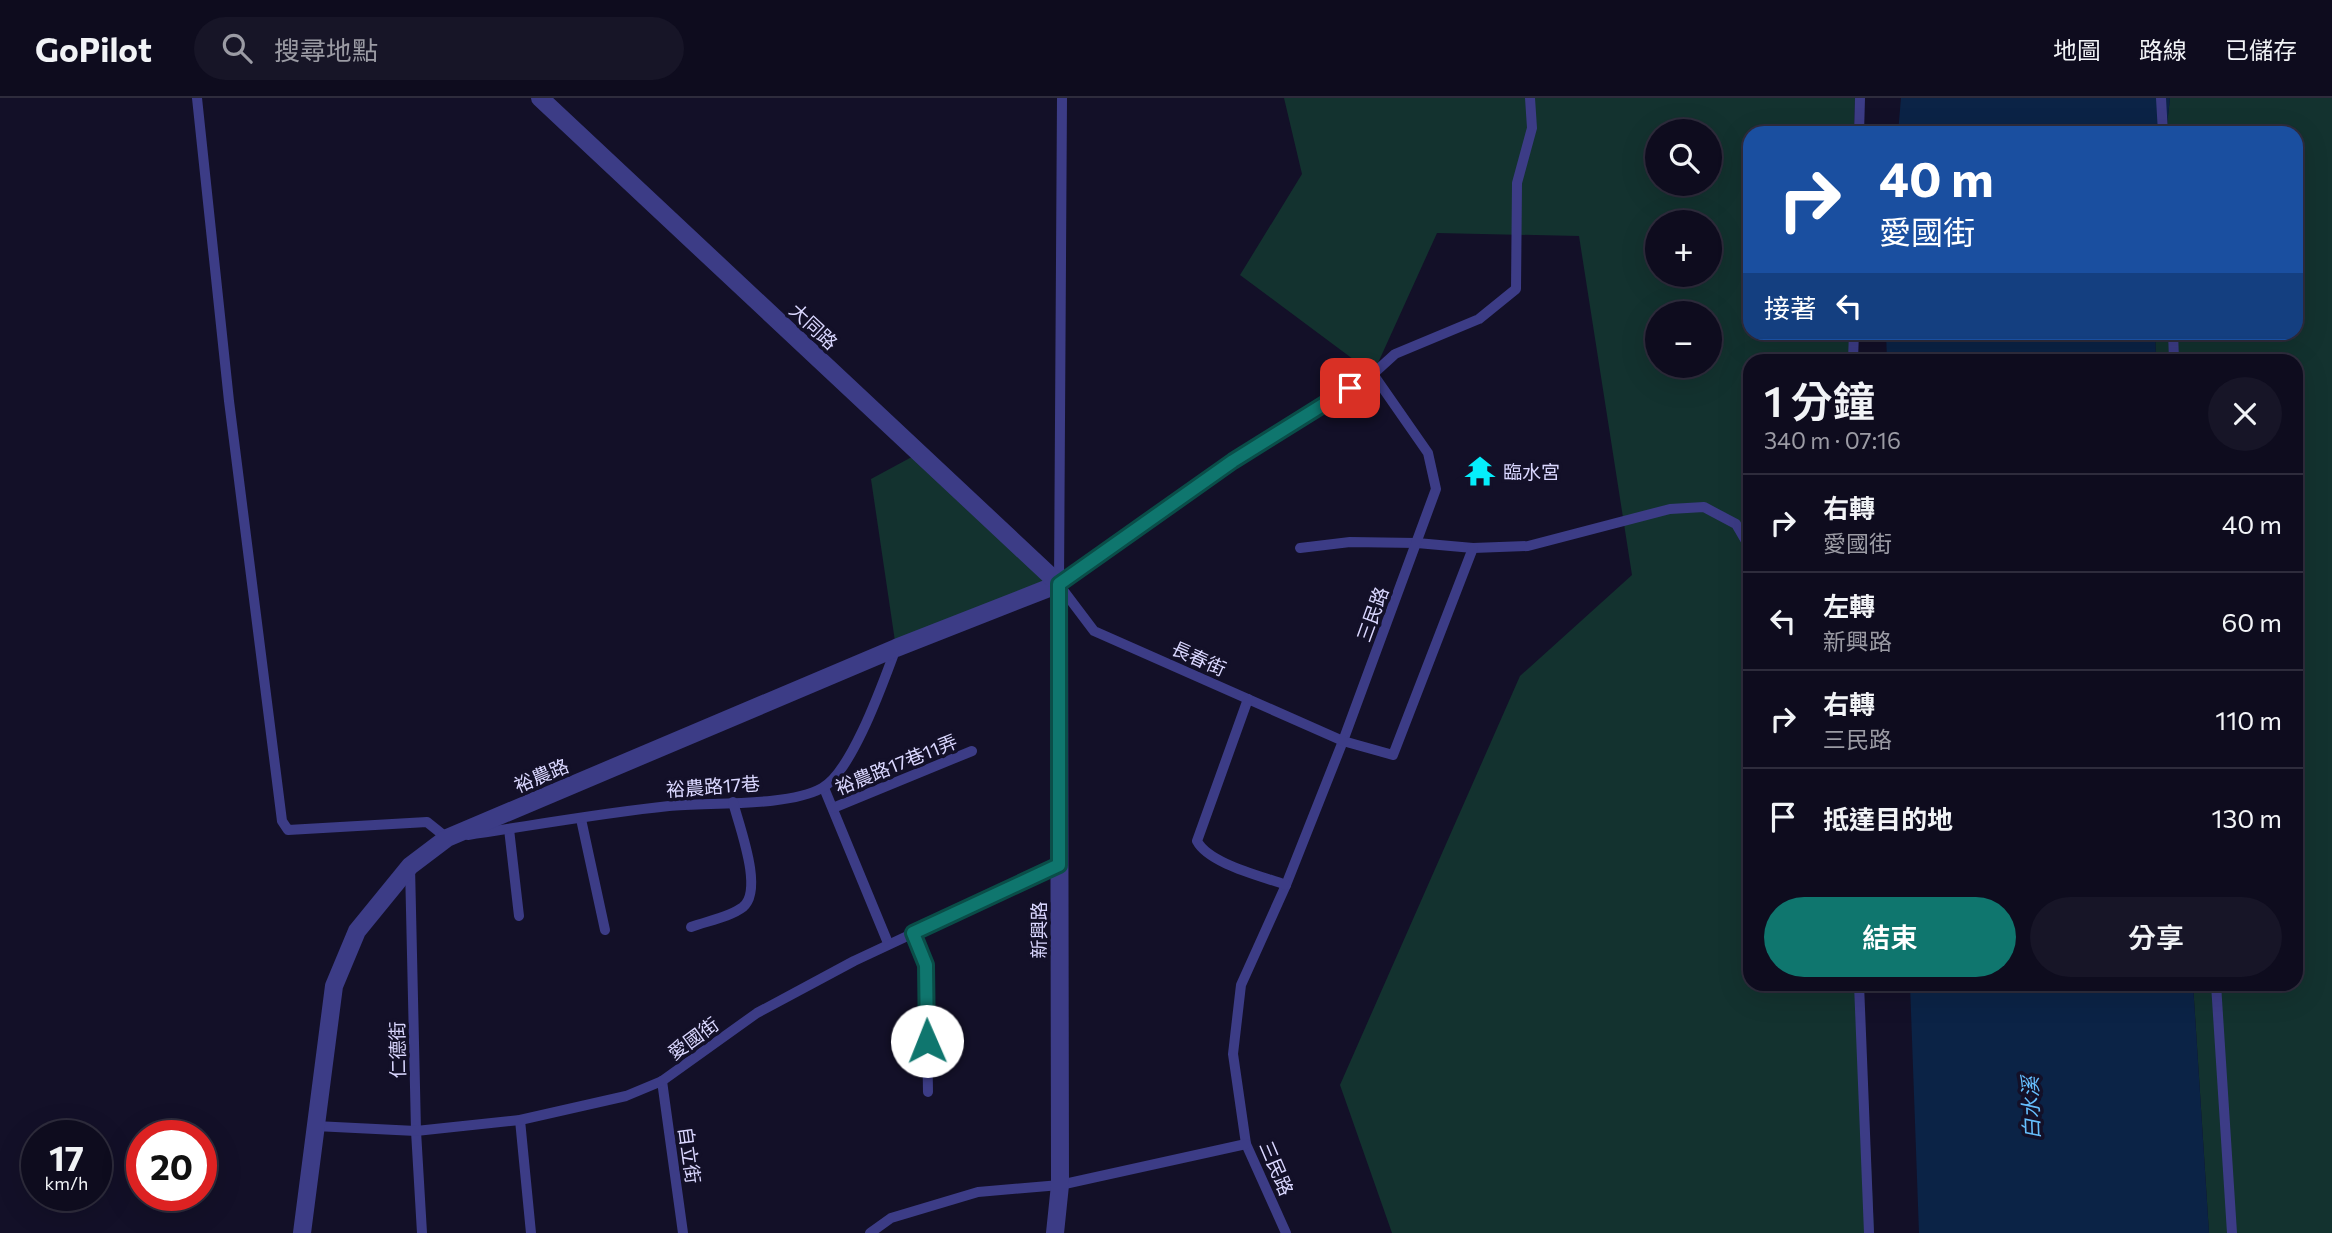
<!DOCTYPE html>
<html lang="zh-TW">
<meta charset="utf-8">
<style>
body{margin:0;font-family:Commissioner,"Noto Sans TC",sans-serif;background:#171527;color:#f1f3f6;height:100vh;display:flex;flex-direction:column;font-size:26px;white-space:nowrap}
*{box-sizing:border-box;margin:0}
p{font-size:23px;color:#9b9ba4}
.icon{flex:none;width:38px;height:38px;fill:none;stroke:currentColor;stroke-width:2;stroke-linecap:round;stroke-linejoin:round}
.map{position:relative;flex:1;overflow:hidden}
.side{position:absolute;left:1743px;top:256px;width:560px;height:637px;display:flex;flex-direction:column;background:#0e0c1e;border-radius:21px;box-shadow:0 7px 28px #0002,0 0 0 2px #2e2c3c}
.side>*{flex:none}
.guide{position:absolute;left:1743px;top:28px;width:560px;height:214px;border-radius:21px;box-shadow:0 7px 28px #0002,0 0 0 2px #2e2c3c;background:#1a4fa0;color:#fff;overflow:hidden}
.controls{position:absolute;left:1645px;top:21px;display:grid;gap:14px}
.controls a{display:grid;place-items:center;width:77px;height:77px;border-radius:50%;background:#0e0c1e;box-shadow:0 7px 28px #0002,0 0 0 2px #2e2c3c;font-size:35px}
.speed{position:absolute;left:21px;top:1022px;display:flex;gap:14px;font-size:35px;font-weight:700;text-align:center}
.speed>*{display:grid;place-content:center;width:91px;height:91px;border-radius:50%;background:#0e0c1e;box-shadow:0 7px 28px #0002,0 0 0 2px #2e2c3c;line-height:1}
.speed small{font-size:18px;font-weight:400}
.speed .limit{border:10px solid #d22;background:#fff;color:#111}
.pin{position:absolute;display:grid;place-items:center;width:60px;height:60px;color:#fff;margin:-30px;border-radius:14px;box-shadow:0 4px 10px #0006}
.me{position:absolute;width:77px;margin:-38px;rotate:359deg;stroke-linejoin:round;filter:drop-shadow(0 0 5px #0008)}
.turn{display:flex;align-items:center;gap:24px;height:147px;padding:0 21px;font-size:32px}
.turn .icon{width:91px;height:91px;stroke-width:2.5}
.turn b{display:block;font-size:49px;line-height:60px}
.then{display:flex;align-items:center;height:66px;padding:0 21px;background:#0003;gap:14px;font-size:26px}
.round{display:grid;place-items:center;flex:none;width:74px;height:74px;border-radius:37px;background:#171527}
.summary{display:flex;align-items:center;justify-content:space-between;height:119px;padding:0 21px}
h1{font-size:42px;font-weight:600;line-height:52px}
.button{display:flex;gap:14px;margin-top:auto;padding:14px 21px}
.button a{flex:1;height:80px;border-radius:42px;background:#0f766e;color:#fff;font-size:28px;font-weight:600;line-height:80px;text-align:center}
.button a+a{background:#171527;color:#f1f3f6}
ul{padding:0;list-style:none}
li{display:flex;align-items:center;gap:21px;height:98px;padding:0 21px;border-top:2px solid #2e2c3c}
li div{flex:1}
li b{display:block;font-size:26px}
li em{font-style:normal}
header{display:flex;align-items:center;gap:42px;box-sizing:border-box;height:98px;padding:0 35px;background:#0e0c1e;border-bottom:2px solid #2e2c3c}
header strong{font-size:33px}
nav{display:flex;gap:38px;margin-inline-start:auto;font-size:24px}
.search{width:490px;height:63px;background:#171527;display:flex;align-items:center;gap:18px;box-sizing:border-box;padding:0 24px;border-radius:38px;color:#9b9ba4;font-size:26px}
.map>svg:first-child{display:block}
.green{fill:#13322f;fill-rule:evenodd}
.water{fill:#0b2346}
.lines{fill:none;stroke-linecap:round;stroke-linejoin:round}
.service{stroke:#3c3c86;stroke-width:10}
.minor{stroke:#3c3c86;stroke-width:18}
.tertiary{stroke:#3c3c86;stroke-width:18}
.route-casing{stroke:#0a4d48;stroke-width:18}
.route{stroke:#0f766e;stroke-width:12}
.labels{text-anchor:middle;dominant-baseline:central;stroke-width:7;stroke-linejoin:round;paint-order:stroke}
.street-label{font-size:19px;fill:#dad7ff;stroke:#131028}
.poi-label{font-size:19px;fill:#dad7ff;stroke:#131028;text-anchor:start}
.water-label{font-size:21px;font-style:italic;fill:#66befd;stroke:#131028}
</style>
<header>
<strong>GoPilot</strong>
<div class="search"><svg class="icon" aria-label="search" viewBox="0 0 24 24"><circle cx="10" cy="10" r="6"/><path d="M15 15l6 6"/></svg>搜尋地點</div>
<nav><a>地圖</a><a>路線</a><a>已儲存</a></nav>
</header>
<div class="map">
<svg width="2332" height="1135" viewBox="0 0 2332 1135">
<rect width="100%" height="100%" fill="#131028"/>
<g class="green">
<path d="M1284,0H1855L1854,35H1750V234L1850,235L1849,262H1750V886H1863L1874,1135H1392L1340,987L1520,578L1632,477L1579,138L1437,135L1373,276L1240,177L1302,76ZM1657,33H1710V86H1657ZM1657,124H1710V177H1657ZM1657,215H1710V268H1657Z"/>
<polygon points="2170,0 2332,0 2332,1135 2209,1135 2193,886 2296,886 2296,262 2156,262 2155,235 2296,234 2296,35 2166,35"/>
<polygon points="921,354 1053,484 896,550 871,381"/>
</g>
<g class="water">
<polygon points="1901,0 2170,0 2166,35 1898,35"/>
<polygon points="1886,235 2155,235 2156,262 1887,262"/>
<polygon points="1910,886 2193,886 2209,1135 1919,1135"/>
</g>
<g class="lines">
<g class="service">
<polyline points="197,0 229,303 282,723 288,732 427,724 447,740 452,739"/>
<polyline points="2161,0 2163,35"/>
<polyline points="1859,35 1860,0"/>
<polyline points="2173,234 2174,262"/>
<polyline points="1853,262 1854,234"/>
<polyline points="1373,276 1395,256 1479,221 1516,191 1517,85 1532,30 1530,0"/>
<polyline points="1300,450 1350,444 1417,445 1473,450 1528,448 1670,411 1704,409 1736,426 1750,450"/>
<polyline points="1059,486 1233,363 1373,276 1428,355 1436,391 1343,643 1286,787 1241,887 1233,956 1246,1046 1286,1135"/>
<polyline points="1059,486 1062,0"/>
<polyline points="1060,488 1094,533 1343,643 1393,657 1473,450"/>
<polyline points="1749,559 1750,558"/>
<path d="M1248,601L1197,743C1209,766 1262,778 1286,787"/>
<polyline points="824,690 888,845"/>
<polyline points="833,710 972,653"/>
<polyline points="581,721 605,832"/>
<polyline points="509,731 519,818"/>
<path d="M468,737C535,727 602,715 669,708C709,704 788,709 822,690C852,674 884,582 896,550"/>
<polyline points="410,768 416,1033 422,1135"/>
<path d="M691,829C707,823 730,819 743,809C764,792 739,728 733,704"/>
<polyline points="913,835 926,867 928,994"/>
<polyline points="1859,886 1869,1135"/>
<polyline points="2216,886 2232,1135"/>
<polyline points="662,983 683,1135"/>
<polyline points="520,1022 531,1135"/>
<polyline points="315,1028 416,1033 520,1022 626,998 662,983 757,915 854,863 1059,767"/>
<polyline points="870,1135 891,1120 978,1094 1060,1087 1246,1046"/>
</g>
<polyline class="minor" points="302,1135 334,888 357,833 410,768 447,740 896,550 1059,486"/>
<polyline class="tertiary" points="540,0 1059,486 1060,1087 1055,1135"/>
</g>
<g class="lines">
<g class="route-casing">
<polyline id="route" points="927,943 926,867 913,835 1059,767 1059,486 1233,363 1350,290"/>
</g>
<use href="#route" class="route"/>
</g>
<defs>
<g id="temple-bare" transform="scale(2.415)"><path d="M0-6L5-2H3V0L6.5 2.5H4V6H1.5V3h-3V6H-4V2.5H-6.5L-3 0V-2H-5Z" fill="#05eefc" stroke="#131028" stroke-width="2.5" paint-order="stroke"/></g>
</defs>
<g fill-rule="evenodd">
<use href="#temple-bare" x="1480" y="373"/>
</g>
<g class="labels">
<g class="street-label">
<text transform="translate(814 228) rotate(43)">大同路</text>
<text transform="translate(1372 516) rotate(-70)">三民路</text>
<text transform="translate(1199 560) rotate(24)">長春街</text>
<text transform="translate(896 666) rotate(-22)">裕農路17巷11弄</text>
<text transform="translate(541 677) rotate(-23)">裕農路</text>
<text transform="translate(713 688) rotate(-4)">裕農路17巷</text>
<text transform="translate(1038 832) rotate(-90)">新興路</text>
<text transform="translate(693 940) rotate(-36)">愛國街</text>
<text transform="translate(397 952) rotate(-91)">仁德街</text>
<text transform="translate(690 1057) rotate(82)">自立街</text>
<text transform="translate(1277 1070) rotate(67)">三民路</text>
</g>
<g class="poi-label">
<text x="1503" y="373">臨水宮</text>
</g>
<g class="water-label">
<text transform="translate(2030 1010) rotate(-92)">白水溪</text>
</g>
</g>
</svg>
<div class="controls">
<a><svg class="icon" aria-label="search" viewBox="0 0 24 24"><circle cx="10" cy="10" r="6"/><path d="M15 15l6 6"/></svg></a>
<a>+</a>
<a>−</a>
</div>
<div class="speed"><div>17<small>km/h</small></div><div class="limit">20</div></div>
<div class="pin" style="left:1350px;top:290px;background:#d93025"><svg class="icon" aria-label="arrive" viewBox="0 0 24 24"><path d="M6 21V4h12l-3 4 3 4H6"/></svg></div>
<svg class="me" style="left:927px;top:943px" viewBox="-20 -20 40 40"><circle r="19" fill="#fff"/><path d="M0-13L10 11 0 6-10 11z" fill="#0f766e"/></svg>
<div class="guide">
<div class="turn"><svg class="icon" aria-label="right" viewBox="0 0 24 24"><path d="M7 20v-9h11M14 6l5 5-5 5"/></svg><div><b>40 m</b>愛國街</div></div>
<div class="then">接著<svg class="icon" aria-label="left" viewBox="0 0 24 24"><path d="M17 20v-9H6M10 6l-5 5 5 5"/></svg></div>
</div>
<section class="side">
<div class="summary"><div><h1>1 分鐘</h1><p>340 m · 07:16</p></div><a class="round"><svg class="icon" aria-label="close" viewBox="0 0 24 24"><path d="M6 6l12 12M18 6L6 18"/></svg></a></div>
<ul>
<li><svg class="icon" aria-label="right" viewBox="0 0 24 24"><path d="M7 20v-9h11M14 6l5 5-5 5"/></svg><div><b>右轉</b><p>愛國街</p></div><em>40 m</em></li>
<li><svg class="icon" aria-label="left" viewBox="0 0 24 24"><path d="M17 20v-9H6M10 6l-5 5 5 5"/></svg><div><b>左轉</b><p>新興路</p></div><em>60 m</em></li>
<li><svg class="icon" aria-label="right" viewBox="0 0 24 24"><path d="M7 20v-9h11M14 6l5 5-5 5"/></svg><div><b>右轉</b><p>三民路</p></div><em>110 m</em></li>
<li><svg class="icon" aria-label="arrive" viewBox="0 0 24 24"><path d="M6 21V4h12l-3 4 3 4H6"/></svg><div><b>抵達目的地</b></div><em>130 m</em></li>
</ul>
<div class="button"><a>結束</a><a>分享</a></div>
</section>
</div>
